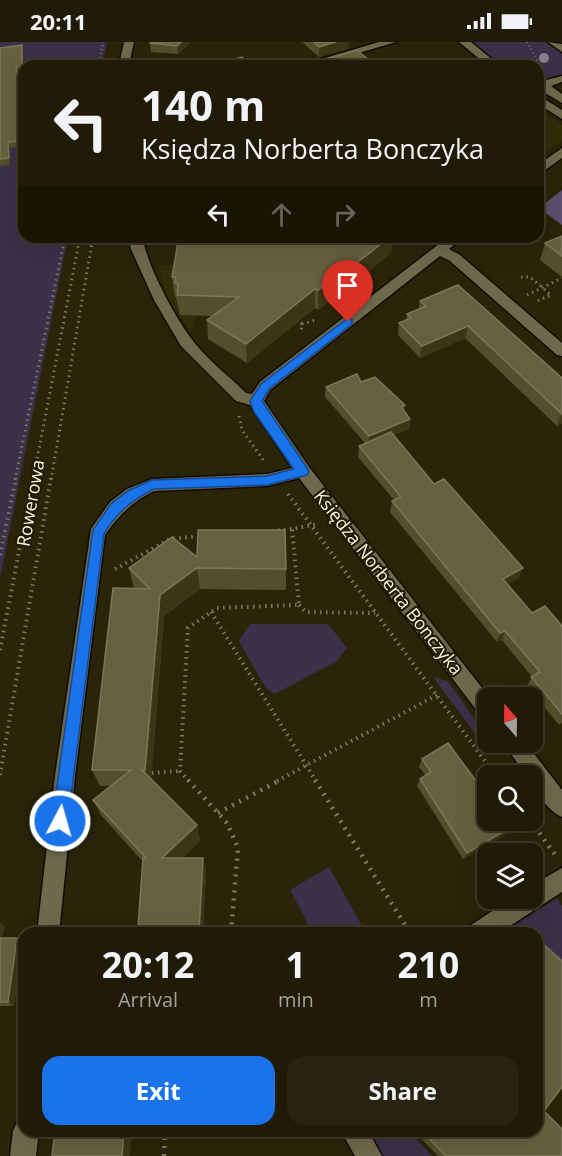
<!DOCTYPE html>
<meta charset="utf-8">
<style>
body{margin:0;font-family:"Open Sans",sans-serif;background:#282411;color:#f1f3f6;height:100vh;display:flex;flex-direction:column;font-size:22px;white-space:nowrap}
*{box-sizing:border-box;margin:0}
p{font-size:20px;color:#a2a19b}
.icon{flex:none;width:33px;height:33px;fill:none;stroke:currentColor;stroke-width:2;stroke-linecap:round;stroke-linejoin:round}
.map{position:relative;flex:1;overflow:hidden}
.drawer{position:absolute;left:18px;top:885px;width:525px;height:210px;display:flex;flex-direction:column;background:#201b07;border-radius:18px;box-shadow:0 6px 24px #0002,0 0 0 2px #3d3928}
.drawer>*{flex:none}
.hud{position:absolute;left:18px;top:18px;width:526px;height:183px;border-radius:18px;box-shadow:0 6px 24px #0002,0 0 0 2px #3d3928;background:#201b07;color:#f1f3f6;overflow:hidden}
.needle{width:39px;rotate:340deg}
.controls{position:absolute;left:477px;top:645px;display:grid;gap:12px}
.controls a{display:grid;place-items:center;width:66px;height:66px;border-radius:12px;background:#201b07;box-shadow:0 6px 24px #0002,0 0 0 2px #3d3928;font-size:30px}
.pin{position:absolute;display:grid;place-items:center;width:51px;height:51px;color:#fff;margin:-62px -26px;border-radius:50% 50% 50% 0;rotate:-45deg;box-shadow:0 0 6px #0007}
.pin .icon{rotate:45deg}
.me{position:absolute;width:66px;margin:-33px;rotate:6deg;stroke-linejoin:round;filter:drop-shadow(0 0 4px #0008)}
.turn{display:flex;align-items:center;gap:21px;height:126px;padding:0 24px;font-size:27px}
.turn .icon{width:78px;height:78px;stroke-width:2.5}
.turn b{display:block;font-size:42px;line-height:51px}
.lanes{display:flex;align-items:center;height:57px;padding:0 24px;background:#0003;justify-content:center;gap:30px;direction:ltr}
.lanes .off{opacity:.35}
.eta{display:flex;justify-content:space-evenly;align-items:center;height:102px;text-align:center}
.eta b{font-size:36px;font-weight:700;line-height:42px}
.button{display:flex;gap:12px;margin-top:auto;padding:12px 24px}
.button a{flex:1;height:69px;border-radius:18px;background:#1a73e8;color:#fff;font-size:24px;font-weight:700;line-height:69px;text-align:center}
.button a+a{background:#282411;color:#f1f3f6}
.status{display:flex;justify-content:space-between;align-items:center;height:42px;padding:0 30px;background:#201b07;direction:ltr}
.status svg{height:16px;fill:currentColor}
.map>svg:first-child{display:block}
.built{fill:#332c08}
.green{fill:#3a314a}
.forest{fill:#5b4f6f}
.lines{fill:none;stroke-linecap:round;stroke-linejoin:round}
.minor-casing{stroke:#120d00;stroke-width:3}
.path-far3{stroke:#7f7a63;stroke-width:2;stroke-dasharray:1 3;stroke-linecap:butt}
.path-far2{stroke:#7f7a63;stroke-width:3;stroke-dasharray:1.5 4;stroke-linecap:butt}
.path-far1{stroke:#7f7a63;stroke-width:4;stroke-dasharray:1.5 4.5;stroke-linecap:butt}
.path{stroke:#7f7a63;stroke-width:4.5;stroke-dasharray:2 6;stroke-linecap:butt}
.minor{fill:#6f694c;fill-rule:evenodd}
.tree{fill:#8a7e8c}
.wall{fill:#554e2c}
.shaded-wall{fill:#3d3616}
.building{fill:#676040;stroke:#7d7759;stroke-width:1.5}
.route{fill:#1a73e8;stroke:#114b97;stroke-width:1.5}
.labels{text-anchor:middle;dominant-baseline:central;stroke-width:4.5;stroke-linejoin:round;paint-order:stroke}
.street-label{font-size:18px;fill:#f7f4e4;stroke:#201b02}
</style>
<div class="status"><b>20:11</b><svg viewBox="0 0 49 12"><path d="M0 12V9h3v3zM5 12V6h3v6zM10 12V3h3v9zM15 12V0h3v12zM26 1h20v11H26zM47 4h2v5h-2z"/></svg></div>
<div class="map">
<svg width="562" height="1114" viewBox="0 0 562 1114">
<rect width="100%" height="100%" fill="#2a2409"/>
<g class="built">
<polygon points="538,66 562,83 562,98 539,117"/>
<polygon points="157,223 218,223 200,257 191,290 169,258"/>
</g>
<g class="green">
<polygon points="0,0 107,0 102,24 24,24 24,195 68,195 0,536"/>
<polygon points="470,0 546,0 562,11 562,33 539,40 538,24 502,24"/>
<polygon points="250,582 328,582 347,606 336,620 274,652 265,645 239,599"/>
<polygon points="433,635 447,639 452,645 480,685 477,694"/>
<polygon points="329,825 366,891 313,891 290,848"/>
<polygon points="557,856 562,864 562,934 537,913 537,891 501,891"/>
<polygon points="364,1089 409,1089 432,1114 381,1114"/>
</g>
<polygon class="forest" points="562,148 562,183 539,166"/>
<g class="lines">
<g class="minor-casing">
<g id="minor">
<polygon points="124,0 134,0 130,18 125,21 120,18"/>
<polygon points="379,0 396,0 315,24 298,24"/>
<polygon points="459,0 471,0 500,24 488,24"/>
<polygon points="548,0 562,2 562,10"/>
<polygon points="562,34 562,40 551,44 562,52 562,61 538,47 538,40"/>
<polygon points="538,53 562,68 562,77 538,62"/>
<polygon points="562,106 562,116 538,133 538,123"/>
<path d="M128,195H142C150,229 170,266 190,295C205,316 228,333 246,351L252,352L260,340L448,195H463L449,207L460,213L562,301V314L557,313L450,219L440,214L270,348L264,359L309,425L490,656H488V677L481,674L299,436L267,444L154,449C132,460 119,473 105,493L75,734L59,891H37L55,734L91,487L110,460L127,447L152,437L267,432L292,426L250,363L236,359L181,304L154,258L131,207Z"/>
<path d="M503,700H525L562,748V775C549,770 532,748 532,734H526Z"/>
<polygon points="562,826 562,850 499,891 468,891 471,883 512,856 532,856 532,843"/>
<polygon points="24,1077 24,1089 39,1089 36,1114 10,1114 13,1089 17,1080"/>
<polygon points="341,1089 368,1089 382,1114 355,1114"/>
</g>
</g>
<g class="path-far3">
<polyline points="527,0 541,25"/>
<polyline points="144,19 164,19"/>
<polyline points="99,24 103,0"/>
</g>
<g class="path-far2">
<polyline points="521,235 530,235 551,253 535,260"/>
<polyline points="527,253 562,236"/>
<polyline points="296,278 302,282 301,291"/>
<polyline points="302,282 316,278"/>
<polyline points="239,374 242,388 264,419"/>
<polyline points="15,438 65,195"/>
<polyline points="33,438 80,195"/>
<polyline points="51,438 93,195"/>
</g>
<g class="path-far1">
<polyline points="288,452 496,734"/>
<polyline points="272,489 292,487"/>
<polyline points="0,513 16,436"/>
<polyline points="115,527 170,497 202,494"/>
<polyline points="299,563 306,570 375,571"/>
<polyline points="211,570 316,739"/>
<polyline points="0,608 33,436"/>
<polyline points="152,731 180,729"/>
<polyline points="0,733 51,436"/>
<polyline points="189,739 180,729 188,586 217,566 299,563 292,487 319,482"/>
<polyline points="277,739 437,653"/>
</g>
<g class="path">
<polyline points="188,738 227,781 238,806 231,891"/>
<polyline points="315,738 410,891"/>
<polyline points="218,771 280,738"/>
<polyline points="530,778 556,814"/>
<polyline points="164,1114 165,1089"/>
</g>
<use href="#minor" class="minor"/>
</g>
<circle class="tree" cx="544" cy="16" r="5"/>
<g class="wall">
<polygon points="190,0 178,12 151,10 150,1"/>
<polygon points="302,0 349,0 348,7 319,15"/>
<polygon points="0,6 24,10 24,31 18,31 21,55 18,55 19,105 10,106 10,123 0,124"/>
<polygon points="327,17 370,24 328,24 327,23"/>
<polygon points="562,194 562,235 540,218 545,201"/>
<polygon points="175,195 393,195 391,211 330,261 328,260 318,268 315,266 247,321 208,297 207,278 213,274 180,273 176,255 175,255 172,235 177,208"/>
<polygon points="458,243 562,336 562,381 557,384 465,296 420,316 398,293 399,281 406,279 407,272 419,267 420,259"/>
<polygon points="361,340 405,363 404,370 410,377 409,387 394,393 434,442 519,536 507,542 532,571 562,584 562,681 559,683 527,644 532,635 502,598 497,600 390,470 392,459 394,458 358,415 359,404 365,401 325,355 326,345"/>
<polygon points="197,515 286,527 286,548 200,547 164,574 151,738 197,783 200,798 182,816 206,829 203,891 133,891 138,886 143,820 101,773 93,758 110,744 100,744 92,728 134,547 129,526"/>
<polygon points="422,717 510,786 506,792 463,817 417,744 420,737 426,734 419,725"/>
<polygon points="0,881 4,884 2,896 22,901 14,964 0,964"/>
<polygon points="542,901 544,1069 562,1114 438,1114 414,1089 537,1089 537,906"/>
</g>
<g class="shaded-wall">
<polygon points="181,0 190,0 178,12 177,4"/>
<polygon points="336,0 349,0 348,7 319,15 319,5"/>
<polygon points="22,3 24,10 24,31 22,24"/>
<polygon points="370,19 370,24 354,24"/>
<polygon points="16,25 21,55 18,55 19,105 18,99"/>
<polygon points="8,100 10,106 10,123 9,116"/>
<polygon points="390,195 393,195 391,211 330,261 331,241"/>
<polygon points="329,240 328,260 318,268 318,248"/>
<polygon points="315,247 315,266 247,321 246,302"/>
<polygon points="468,284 465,296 420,316 422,304"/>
<polygon points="561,372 562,381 557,384"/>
<polygon points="410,377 409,387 368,404 369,394"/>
<polygon points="197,526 200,547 164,574 151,744 145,728 160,553"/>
<polygon points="523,526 519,536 499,546 503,537"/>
<polygon points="505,589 502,598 497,600 500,591"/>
<polygon points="197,783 200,798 167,830 162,816"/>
<polygon points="510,786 506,792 463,817 467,811"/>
<polygon points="203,816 206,829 203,891 199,891"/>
<polygon points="0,881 4,884 1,901 0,900"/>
<polygon points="17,896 22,901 14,964 8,960"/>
<polygon points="124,1089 132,1089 130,1114 122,1114"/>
</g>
<g class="building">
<polygon points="151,0 181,0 177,4 150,1"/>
<polygon points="314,0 336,0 319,5"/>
<polygon points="22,3 22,24 16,25 20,48 17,49 18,99 8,100 9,116 0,117 0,6"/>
<polygon points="357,8 370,19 354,24 336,24 327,17"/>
<polygon points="242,15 252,24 210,24"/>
<polygon points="467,19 473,24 451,24"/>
<polygon points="562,194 562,214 545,201"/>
<polygon points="179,195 390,195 331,241 329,240 318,248 315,247 246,302 207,278 239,255 177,253 178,242 175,241 175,235 172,235"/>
<polygon points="458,243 562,336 562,372 468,284 422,304 399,281 411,276 407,272 426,264 420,259"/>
<polygon points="357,332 361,340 375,335 405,363 401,365 410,377 369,394 326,345"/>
<polygon points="391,390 434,442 444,437 523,526 503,537 532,571 545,564 562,584 562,672 531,635 540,630 505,589 500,591 392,459 401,455 359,404"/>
<polygon points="198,488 285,488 286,527 197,526 160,553 145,728 142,728 197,783 162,816 203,816 199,891 133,891 138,886 143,816 146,816 93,758 131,728 92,728 113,546 150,547 129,526 172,495 197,515"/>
<polygon points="448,701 488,755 488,778 505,778 510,786 467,811 420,737 431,730 422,717"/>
<polygon points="0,896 17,896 8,960 0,960"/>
<polygon points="542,901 562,919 562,1045 544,1069 562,1087 562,1114 446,1114 422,1089 537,1089 537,908"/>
<polygon points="55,1089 124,1089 122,1114 52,1114"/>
</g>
<path class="route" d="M348,276L352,277V282L269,347L262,359L307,426L309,429L307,433L267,443L154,447C132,458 116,471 104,492L68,779L66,785L60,787L55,785L52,779L93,488L111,462L128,449L152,438L267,434L294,427L254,370L250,359L261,342Z"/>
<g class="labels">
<g class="street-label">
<text transform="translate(30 461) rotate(-80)">Rowerowa</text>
<text transform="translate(389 540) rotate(52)">Księdza Norberta Bonczyka</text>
</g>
</g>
</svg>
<div class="controls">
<a><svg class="needle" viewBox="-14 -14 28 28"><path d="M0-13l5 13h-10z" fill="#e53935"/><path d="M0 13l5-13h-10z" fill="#a2a19b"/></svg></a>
<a><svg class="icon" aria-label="search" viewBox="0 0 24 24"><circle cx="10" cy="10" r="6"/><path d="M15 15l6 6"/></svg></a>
<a><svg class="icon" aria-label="layers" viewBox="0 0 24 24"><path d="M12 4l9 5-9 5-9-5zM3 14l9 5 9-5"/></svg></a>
</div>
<div class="pin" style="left:348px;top:280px;background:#d93025"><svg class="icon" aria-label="arrive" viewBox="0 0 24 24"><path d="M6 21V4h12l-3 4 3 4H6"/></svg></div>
<svg class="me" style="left:60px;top:779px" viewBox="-20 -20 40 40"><circle r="17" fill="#1a73e8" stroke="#fff" stroke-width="3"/><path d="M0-11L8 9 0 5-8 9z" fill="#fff"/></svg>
<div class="hud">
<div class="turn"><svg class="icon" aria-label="left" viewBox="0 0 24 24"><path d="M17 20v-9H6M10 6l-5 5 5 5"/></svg><div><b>140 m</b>Księdza Norberta Bonczyka</div></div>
<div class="lanes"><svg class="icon" aria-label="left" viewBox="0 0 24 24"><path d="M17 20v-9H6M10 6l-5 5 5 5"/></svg><svg class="icon off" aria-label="ahead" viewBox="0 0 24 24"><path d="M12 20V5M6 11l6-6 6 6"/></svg><svg class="icon off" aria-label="right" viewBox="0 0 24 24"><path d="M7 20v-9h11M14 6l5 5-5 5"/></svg></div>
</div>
<section class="drawer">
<div class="eta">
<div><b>20:12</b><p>Arrival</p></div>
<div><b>1</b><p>min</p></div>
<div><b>210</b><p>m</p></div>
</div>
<div class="button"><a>Exit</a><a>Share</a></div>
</section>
</div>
